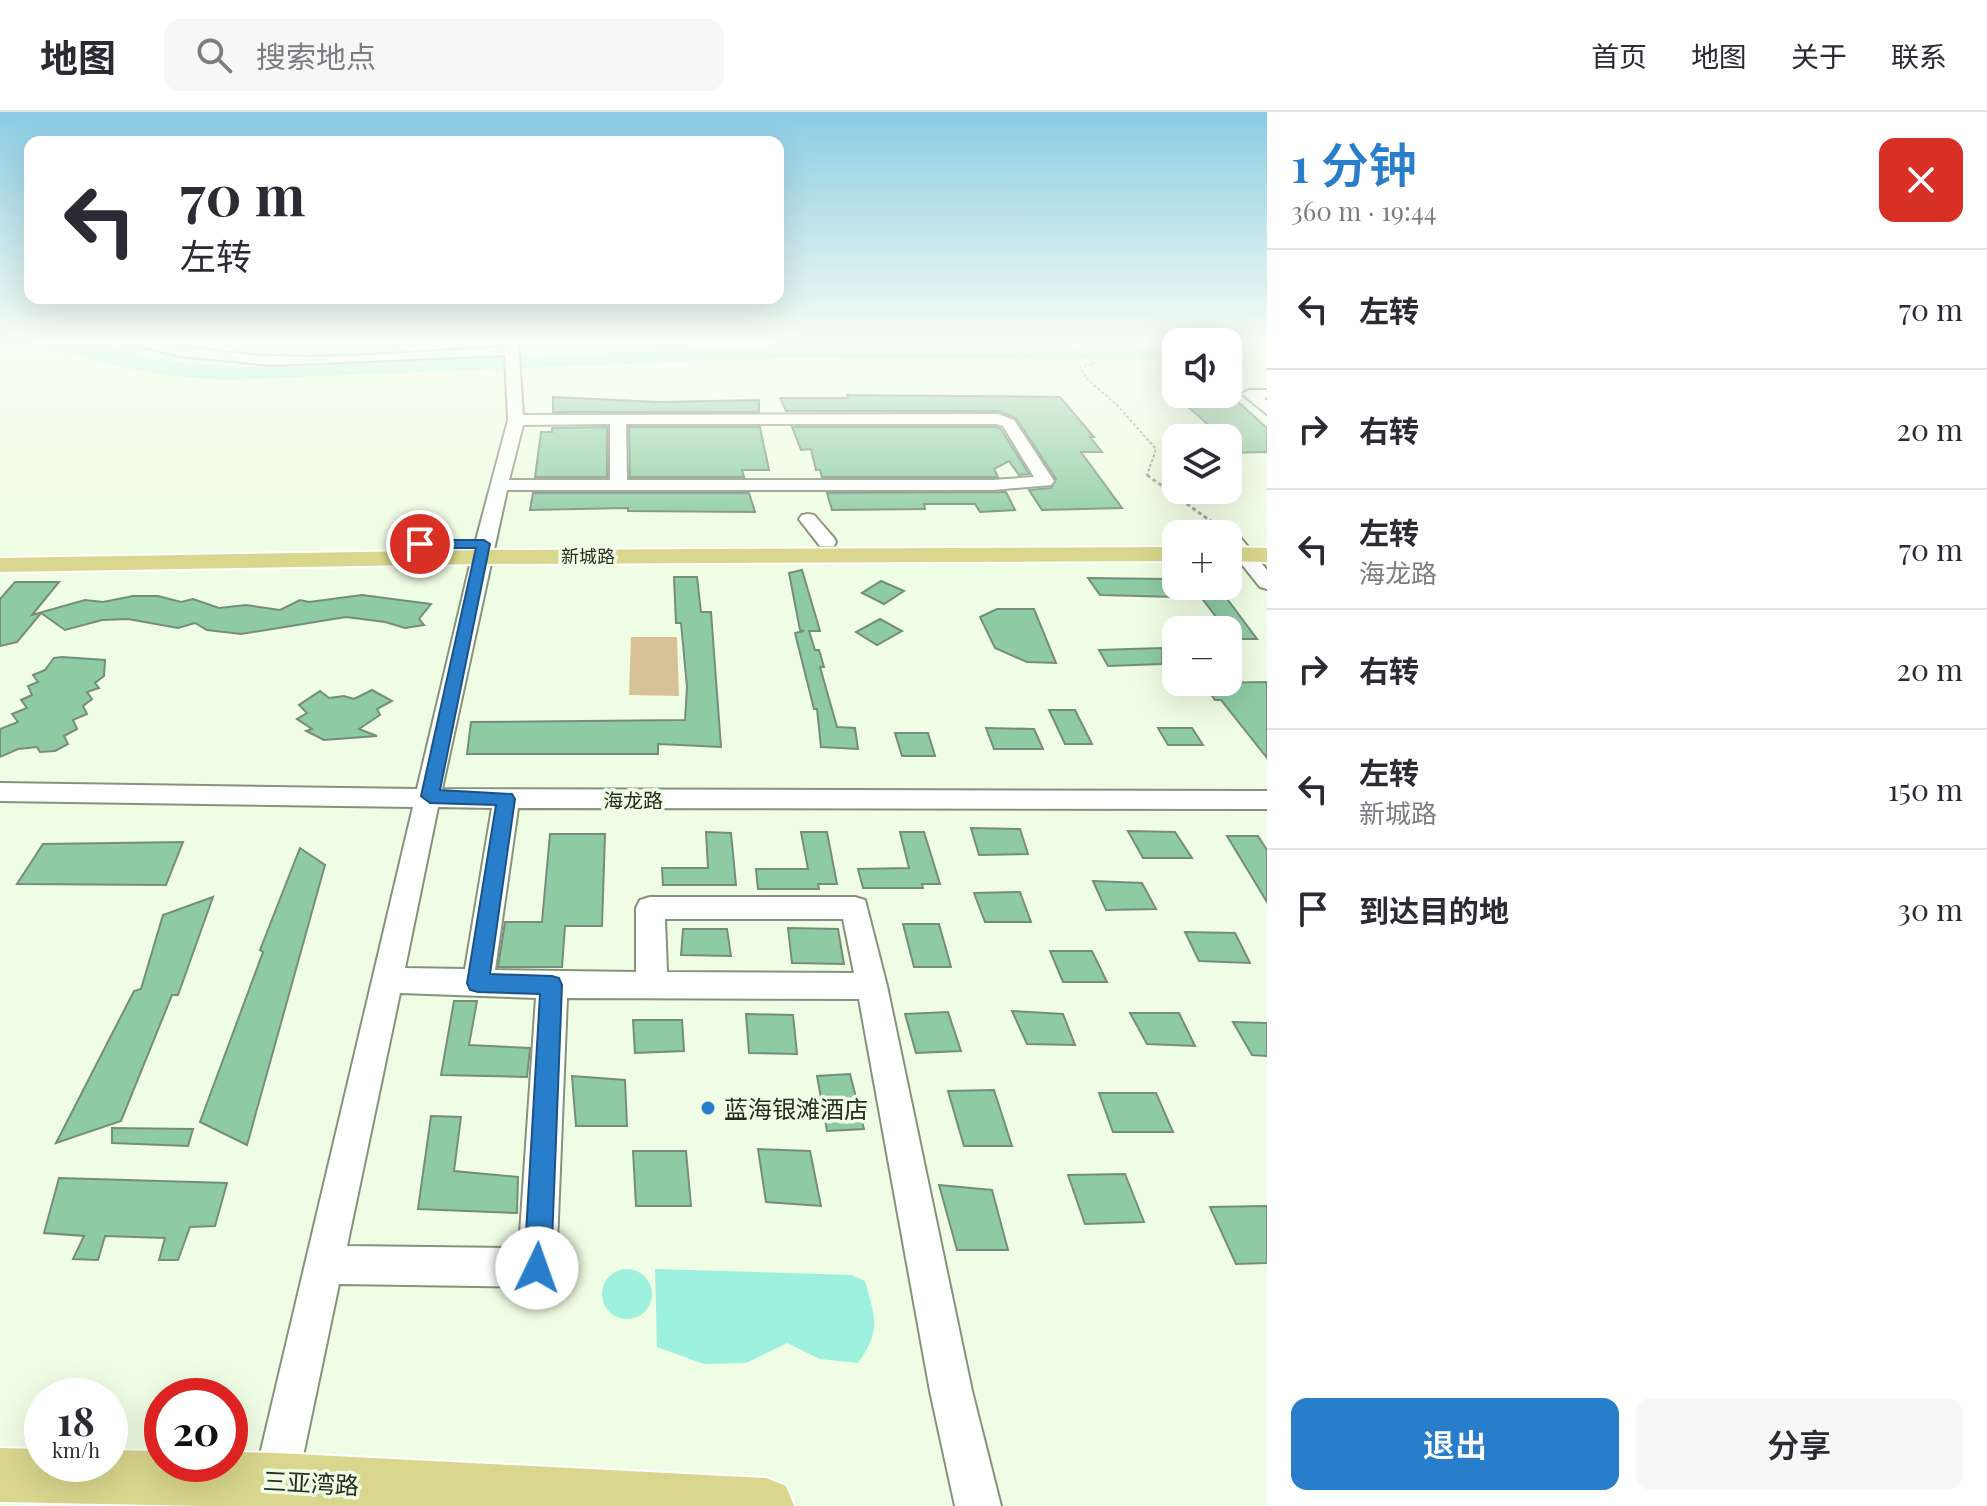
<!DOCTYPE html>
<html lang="zh">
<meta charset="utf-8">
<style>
body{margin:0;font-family:"Playfair Display","Noto Sans SC",serif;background:#f7f7f7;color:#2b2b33;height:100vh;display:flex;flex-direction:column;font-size:30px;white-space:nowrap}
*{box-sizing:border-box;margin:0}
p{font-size:26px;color:#7c7c81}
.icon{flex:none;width:44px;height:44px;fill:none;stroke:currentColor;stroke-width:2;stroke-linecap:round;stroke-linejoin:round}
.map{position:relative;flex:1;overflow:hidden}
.drawer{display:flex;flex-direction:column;background:#fff;width:720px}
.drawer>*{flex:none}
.guide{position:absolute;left:24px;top:24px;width:760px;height:168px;border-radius:16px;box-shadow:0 8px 32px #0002;background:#fff;color:#2b2b33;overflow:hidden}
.fabs{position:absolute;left:1162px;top:216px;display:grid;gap:16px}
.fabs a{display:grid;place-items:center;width:80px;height:80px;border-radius:16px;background:#fff;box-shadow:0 8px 32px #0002;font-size:40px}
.speed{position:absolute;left:24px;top:1266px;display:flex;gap:16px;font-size:40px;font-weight:700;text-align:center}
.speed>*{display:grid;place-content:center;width:104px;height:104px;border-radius:50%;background:#fff;box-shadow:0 8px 32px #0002;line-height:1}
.speed small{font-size:20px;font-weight:400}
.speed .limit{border:12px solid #d22;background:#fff;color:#111}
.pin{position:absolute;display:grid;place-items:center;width:68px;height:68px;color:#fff;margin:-34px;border:4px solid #fff;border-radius:50%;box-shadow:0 2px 8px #0007}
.me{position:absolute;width:88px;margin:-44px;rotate:3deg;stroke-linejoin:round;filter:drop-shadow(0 0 6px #0008)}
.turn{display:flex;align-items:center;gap:28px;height:168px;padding:0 24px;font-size:36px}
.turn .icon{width:104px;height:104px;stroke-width:2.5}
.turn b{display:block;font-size:56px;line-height:68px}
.round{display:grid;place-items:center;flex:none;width:84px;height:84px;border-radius:16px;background:#f7f7f7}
.head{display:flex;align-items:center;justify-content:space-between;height:136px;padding:0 24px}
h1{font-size:48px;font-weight:600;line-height:60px;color:#297ecc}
.primary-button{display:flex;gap:16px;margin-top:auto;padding:16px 24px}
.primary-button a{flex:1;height:92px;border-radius:16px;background:#297ecc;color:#fff;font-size:32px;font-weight:600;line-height:92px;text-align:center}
.primary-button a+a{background:#f7f7f7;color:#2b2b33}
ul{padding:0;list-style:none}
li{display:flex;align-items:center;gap:24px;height:120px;padding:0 24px;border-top:2px solid #e1e1e2}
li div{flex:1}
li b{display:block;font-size:30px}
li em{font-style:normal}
header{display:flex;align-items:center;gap:48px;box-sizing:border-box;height:112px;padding:0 40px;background:#fff;border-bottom:2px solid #e1e1e2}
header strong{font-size:38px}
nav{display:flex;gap:44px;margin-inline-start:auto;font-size:28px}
.search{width:560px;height:72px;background:#f7f7f7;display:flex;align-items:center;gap:20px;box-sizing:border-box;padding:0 28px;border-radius:16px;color:#7c7c81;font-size:30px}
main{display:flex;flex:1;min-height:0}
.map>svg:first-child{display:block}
.green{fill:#d7c197}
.water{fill:#9df0de}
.building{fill:#8ecba3;stroke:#768d7d;stroke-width:2}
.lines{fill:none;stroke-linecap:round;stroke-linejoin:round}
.minor-casing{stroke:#86937c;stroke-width:4}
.major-casing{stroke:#fff;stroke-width:4}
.path-far1{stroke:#9aa492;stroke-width:2;stroke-dasharray:3 2;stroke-linecap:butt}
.path{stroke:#9aa492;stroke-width:3;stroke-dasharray:4 3;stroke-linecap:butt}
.minor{fill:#fff;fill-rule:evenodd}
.major{fill:#d9d68d;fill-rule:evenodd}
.route{fill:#297ecc;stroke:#1b5285;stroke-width:2}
.poi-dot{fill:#297ecc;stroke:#effde4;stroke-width:3}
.labels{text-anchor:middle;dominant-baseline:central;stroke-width:7;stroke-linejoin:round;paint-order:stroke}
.far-street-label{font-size:18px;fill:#272c23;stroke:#effde4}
.street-label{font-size:20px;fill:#272c23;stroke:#effde4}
.near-poi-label{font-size:24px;fill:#272c23;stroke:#effde4;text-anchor:start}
.near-street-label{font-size:24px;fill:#272c23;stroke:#effde4}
</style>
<header>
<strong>地图</strong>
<div class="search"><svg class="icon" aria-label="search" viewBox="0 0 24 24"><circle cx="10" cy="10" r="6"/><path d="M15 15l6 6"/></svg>搜索地点</div>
<nav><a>首页</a><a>地图</a><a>关于</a><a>联系</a></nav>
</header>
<main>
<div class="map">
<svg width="1267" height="1394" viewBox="0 0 1267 1394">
<rect width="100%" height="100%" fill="#effde4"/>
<polygon class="green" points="631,525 677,525 679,584 629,583"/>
<g class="water">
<polygon points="33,230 95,230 147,245 197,252 247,255 777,234 1176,234 1176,247 778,246 223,268 164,263 105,252"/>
<path d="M655,1157L851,1163L865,1169C875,1207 882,1217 858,1251L820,1247L787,1231L746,1251L704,1252L657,1235Z"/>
<circle cx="627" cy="1182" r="25"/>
</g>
<g class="building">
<polygon points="847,283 1060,285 1094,325 1090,325 1102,340 1081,340 1122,396 1042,398 1029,378 1051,376 1056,367 1016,306 999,299 786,299 780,286 848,286"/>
<polygon points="553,285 659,290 759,288 759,300 553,300"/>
<polygon points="1177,285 1234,286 1267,316 1267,340 1228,341 1228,326 1223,326"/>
<polygon points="607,315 607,365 535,365 541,320 552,320 552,316"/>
<polygon points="629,315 760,315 769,358 742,358 744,365 630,365"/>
<polygon points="792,315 996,315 1001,317 1029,362 1019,363 1009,349 994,357 998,365 822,365 820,358 816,358 811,337 801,338"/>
<polygon points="1006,380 1015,398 980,400 975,392 924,392 925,397 832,398 827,381"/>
<polygon points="533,381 749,381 755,400 628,399 628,396 530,398"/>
<polygon points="802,458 820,519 809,519 815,538 819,538 824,555 820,555 837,615 855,616 858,637 821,635 817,597 814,597 795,521 804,519 800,518 789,461"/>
<polygon points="674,465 697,465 701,500 711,500 721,635 658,632 658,642 467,642 471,610 685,608 687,575 681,511 676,511"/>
<polygon points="1088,466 1165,467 1176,485 1100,483"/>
<polygon points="881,469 904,479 884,492 862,481"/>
<polygon points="15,470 59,470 32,503 85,488 103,490 133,484 158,484 181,490 193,487 219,496 246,493 280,498 300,488 309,490 362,483 431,492 419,507 424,513 405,516 385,510 346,505 241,522 207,518 195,511 178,516 128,507 102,508 65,518 41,501 17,530 0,534 0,487"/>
<polygon points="1194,476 1219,476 1257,527 1233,527"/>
<polygon points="997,497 1034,497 1056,551 1027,550 995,536 980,505"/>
<polygon points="880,507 902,519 877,533 856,520"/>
<polygon points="1162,536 1162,552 1108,554 1099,538"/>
<polygon points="62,545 105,548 104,564 95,571 99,576 87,580 92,587 83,594 87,602 73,608 77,617 64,624 68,632 55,639 40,640 37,635 18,637 0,645 0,617 18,610 12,602 27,596 21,588 32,583 28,574 38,570 33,563 45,558 54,546"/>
<polygon points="1267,570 1267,646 1221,588 1215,588 1203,571"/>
<polygon points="372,578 392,589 377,597 380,603 359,617 377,624 324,628 306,619 312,617 297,607 307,601 299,593 320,579 329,586 344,584 354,587"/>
<polygon points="1049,598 1075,598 1092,632 1065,632"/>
<polygon points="986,616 1034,617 1043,637 994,637"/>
<polygon points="1158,616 1192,616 1203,633 1168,633"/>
<polygon points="895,621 928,621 935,644 902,644"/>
<polygon points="971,716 1020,717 1028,742 979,743"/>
<polygon points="1128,719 1175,720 1192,746 1143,746"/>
<polygon points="706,720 731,721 736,773 663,773 662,756 708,756"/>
<polygon points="801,720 827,720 837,772 818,772 819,777 758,777 756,757 808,757"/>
<polygon points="900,720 924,720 940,772 922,772 923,776 863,776 858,757 909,756"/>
<polygon points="550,722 605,722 602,814 565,814 562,855 498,855 505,810 542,810"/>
<polygon points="1227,724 1258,724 1267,738 1267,790"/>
<polygon points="183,730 166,773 17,772 43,732"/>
<polygon points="300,736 325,753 247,1033 200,1010 263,840 260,838"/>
<polygon points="1093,769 1142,771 1156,797 1106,798"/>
<polygon points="1020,780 1031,810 985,810 974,781"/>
<polygon points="213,785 178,883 172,883 121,1009 56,1031 134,879 141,877 163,803"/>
<polygon points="903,812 939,812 951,855 914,855"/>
<polygon points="788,816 838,817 844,852 792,851"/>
<polygon points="683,817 727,817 731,844 681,843"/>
<polygon points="1185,820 1235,821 1250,851 1199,849"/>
<polygon points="1050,839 1092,839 1107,870 1063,870"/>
<polygon points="454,889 477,889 469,933 530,936 527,965 441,963"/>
<polygon points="1012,899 1063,902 1075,933 1027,932"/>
<polygon points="948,900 961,939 916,941 905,902"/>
<polygon points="1130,901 1179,901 1195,934 1147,932"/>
<polygon points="746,902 793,903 797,942 749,941"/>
<polygon points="633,908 682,908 684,939 635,941"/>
<polygon points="1233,910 1267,911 1267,944 1252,943"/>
<polygon points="850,962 864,1017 827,1019 817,964"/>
<polygon points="572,964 625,968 627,1014 576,1014"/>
<polygon points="994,978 1012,1034 964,1034 948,979"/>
<polygon points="1099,981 1156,981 1173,1020 1113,1020"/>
<polygon points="431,1004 461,1005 454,1059 518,1065 517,1101 418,1097"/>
<polygon points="112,1016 193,1017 188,1034 112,1031"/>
<polygon points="758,1037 810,1039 821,1094 766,1090"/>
<polygon points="633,1039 686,1039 691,1094 636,1094"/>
<polygon points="1125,1062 1144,1110 1085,1112 1068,1063"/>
<polygon points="59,1066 227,1071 215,1114 190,1115 178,1148 159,1148 165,1126 105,1124 98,1148 73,1147 84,1124 44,1121"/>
<polygon points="939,1073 992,1078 1008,1138 957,1138"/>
<polygon points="1267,1094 1267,1151 1236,1152 1210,1095"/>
</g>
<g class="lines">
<g class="minor-casing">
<g id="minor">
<path d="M125,230C174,230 223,243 272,244C349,247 427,239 505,235L504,230H518L523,303L998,302L1014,308L1054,369L1051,373L993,378H507L442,677L1267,679V697L518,696L495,858L636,860V796L640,788L650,785H855L865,788L887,874L972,1279L1001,1394H955L930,1279L859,887L567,886L556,1156L551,1170L537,1175L339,1172L298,1368L292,1384L276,1390L260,1384L254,1368L413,695L0,689V671L417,677L475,432L508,308L505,243L273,253L179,244ZM610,312V368H509L523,313ZM626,312H996L1003,314L1034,365L993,368H627ZM438,695L492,696L465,857L405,856ZM665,807H843L854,861L667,860ZM400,881L536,886L519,1136L347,1134Z"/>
<polygon points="1267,278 1267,286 1263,286 1267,289 1267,302 1242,282 1249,278"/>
<polygon points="808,402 814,403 834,426 836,430 834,434 820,434 802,411 799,407 802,403"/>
<polygon points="1232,422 1239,424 1267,458 1267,477 1260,475 1228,435 1228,423"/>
</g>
</g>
<g class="major-casing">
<g id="major">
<polygon points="1176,435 1176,449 481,452 0,460 0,446 481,438"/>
<polygon points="1228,435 1267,436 1267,450 1228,449"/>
<polygon points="0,1336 42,1337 42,1352 110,1352 110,1338 162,1339 162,1352 230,1352 230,1340 276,1341 766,1366 786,1374 794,1394 206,1394 0,1390"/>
</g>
</g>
<polyline class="path-far1" points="1070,230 1094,252 1080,255 1086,266 1117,293 1156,337 1147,363 1150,365"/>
<polyline class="path" points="1147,363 1223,418"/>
<use href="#minor" class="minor"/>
<use href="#major" class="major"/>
</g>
<linearGradient id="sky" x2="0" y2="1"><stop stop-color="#8acce4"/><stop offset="0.54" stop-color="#f8fef3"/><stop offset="1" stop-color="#f8fef3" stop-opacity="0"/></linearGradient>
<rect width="1267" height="425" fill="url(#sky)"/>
<polygon class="route" points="484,428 490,432 440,678 512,682 515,687 490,862 552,864 559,866 562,873 551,1156 547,1165 537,1169 528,1165 524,1156 540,882 478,880 470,878 467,871 496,693 430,691 421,684 476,436 420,436 414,432 420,428"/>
<circle class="poi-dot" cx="708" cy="996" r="8"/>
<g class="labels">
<g class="far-street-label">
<text x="588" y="444">新城路</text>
</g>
<g class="street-label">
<text x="633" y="687">海龙路</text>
</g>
<g class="near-poi-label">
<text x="724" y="996">蓝海银滩酒店</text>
</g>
<g class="near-street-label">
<text transform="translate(311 1370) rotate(3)">三亚湾路</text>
</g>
</g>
</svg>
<div class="fabs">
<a><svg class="icon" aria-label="sound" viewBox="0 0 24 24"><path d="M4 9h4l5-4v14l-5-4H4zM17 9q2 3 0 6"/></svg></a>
<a><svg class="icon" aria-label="layers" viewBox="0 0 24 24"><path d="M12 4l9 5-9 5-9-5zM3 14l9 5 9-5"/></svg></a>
<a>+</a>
<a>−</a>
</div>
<div class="speed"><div>18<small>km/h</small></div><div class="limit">20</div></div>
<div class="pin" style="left:420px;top:432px;background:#d93025"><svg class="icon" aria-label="arrive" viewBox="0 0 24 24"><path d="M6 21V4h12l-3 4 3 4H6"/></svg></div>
<svg class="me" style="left:537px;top:1156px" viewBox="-20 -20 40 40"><circle r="19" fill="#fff"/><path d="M0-13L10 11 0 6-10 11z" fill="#297ecc"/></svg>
<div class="guide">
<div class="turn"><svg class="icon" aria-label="left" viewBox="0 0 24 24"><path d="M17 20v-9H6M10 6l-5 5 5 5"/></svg><div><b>70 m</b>左转</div></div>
</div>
</div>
<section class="drawer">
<div class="head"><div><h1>1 分钟</h1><p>360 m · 19:44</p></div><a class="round" style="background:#d93025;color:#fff"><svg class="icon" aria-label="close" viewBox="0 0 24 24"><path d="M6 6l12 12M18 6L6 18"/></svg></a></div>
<ul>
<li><svg class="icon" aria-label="left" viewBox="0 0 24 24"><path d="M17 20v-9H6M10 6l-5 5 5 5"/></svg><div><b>左转</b></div><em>70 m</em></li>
<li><svg class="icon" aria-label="right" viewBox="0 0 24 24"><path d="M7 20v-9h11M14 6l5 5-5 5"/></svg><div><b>右转</b></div><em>20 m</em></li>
<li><svg class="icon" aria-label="left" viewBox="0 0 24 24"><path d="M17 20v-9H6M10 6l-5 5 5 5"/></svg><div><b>左转</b><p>海龙路</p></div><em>70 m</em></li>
<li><svg class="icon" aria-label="right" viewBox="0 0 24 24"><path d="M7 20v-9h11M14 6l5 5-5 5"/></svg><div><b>右转</b></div><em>20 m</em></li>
<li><svg class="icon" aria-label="left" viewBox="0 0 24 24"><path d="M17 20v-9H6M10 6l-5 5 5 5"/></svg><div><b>左转</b><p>新城路</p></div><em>150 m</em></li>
<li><svg class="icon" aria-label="arrive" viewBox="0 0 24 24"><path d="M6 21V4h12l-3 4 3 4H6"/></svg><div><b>到达目的地</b></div><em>30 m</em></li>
</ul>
<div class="primary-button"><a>退出</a><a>分享</a></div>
</section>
</main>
